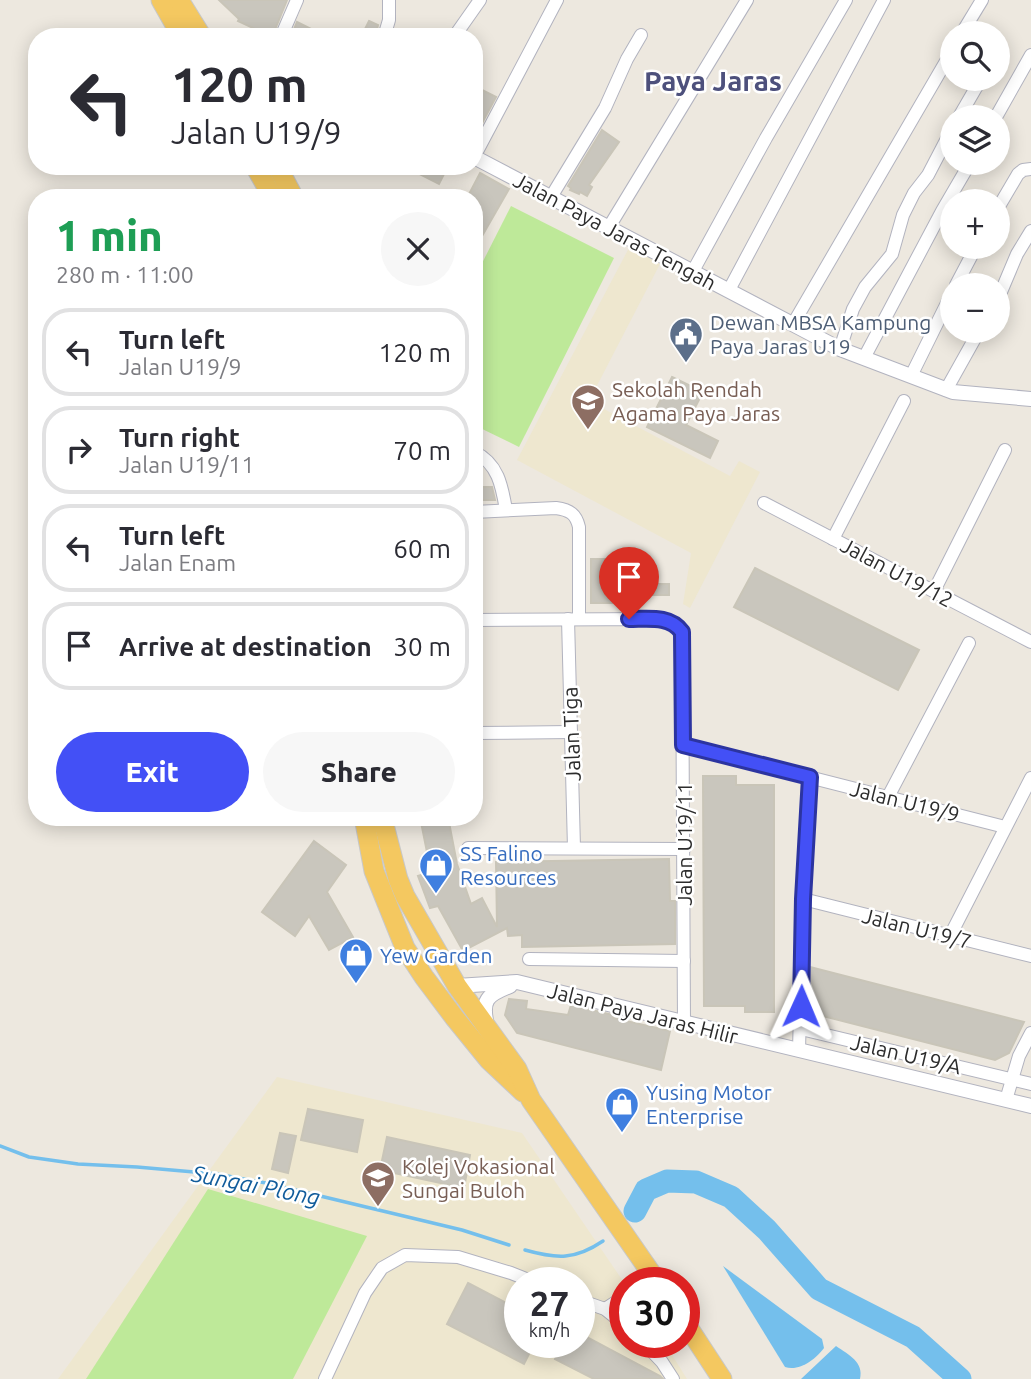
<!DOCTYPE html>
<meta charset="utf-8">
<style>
body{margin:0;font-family:Ubuntu,sans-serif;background:#f7f7f7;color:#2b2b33;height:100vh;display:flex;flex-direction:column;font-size:26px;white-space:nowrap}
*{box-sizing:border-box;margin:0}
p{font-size:23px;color:#7c7c81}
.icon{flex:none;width:38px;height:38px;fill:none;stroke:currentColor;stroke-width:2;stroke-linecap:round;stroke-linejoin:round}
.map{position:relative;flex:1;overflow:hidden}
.side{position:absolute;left:28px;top:189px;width:455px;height:637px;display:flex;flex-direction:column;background:#fff;border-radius:28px;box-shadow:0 4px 18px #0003}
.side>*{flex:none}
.banner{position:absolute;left:28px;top:28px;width:455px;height:147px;border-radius:28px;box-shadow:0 4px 18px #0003;background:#fff;color:#2b2b33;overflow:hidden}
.tools{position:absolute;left:940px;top:21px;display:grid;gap:14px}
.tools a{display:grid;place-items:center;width:70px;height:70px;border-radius:50%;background:#fff;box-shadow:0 4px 18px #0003;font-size:35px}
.speed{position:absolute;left:504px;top:1267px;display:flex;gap:14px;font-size:35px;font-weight:700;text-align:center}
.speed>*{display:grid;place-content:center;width:91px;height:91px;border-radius:50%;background:#fff;box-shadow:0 4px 18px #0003;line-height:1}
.speed small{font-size:18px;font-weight:400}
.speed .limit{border:10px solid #d22;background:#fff;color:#111}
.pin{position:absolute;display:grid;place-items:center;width:60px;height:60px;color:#fff;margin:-72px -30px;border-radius:50% 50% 50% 0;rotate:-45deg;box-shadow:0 0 7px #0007}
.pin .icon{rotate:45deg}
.me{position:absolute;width:77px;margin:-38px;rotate:1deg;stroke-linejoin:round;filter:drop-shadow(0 0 5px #0008)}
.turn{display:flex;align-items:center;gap:24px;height:147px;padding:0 28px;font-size:32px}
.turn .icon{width:91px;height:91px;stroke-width:2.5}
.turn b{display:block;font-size:49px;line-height:60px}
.round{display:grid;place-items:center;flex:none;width:74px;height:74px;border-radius:37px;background:#f7f7f7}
.head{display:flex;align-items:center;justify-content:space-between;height:119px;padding:0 28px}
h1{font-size:42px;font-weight:800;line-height:52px;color:#1e9e55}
.action{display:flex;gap:14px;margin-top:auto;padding:14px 28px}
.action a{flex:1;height:80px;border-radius:42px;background:#4350f6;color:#fff;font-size:28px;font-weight:800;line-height:80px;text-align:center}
.action a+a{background:#f7f7f7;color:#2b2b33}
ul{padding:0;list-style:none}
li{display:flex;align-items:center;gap:21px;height:88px;margin:0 14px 10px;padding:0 14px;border:4px solid #e1e1e2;border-radius:28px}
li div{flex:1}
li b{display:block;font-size:26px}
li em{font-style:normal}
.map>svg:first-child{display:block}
.education{fill:#eee7cf;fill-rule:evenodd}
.pitch{fill:#bee999}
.water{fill:#74bfec}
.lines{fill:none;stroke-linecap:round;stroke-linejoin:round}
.stream{stroke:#74bfec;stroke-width:3.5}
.river{stroke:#74bfec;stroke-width:23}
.building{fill:#c9c6bd;stroke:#c9c5b8;stroke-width:2}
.minor-casing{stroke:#b2b3bf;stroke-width:14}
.tertiary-casing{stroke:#b2b3bf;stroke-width:16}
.trunk-casing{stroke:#c8c8c8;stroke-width:21}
.minor{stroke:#fff;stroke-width:12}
.tertiary{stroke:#fff;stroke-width:14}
.trunk{stroke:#f4c860;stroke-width:19}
.route-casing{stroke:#2c34a0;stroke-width:18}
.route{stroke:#4350f6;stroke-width:12}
.labels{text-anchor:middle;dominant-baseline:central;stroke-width:5;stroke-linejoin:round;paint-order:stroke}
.street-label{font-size:21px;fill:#2c2c2c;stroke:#fff}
.service-label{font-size:21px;fill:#4e5e75;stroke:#fff;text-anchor:start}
.education-label{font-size:21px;fill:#785e54;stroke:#fff;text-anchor:start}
.shop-label{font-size:21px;fill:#366cbe;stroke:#fff;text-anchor:start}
.water-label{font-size:23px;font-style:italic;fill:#115c9b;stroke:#fff}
.district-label{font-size:28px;font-weight:bold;fill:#4d507c;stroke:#fff}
</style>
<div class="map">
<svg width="1031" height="1379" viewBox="0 0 1031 1379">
<rect width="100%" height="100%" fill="#ede8df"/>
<g class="education">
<polygon points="630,246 661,262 589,401 730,476 739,461 760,472 690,608 683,604 691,553 517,460"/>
<path d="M277,1077L522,1133L625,1284V1342H664L687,1379H58ZM520,1283H579V1342H520Z"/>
</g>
<g class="pitch">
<polygon points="511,206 614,258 519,447 474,425 474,279"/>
<polygon points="208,1189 367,1236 293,1379 86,1379"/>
</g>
<g class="water">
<path d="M723,1266L822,1339L824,1348C816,1359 799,1372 785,1367Z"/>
<path d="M836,1346C849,1355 864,1362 860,1379H801Z"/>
</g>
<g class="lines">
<g class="stream">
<polyline points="0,1146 29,1157 78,1164 137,1167 217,1174 266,1183 462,1230 509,1245"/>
<path d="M525,1250C557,1259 575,1260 603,1241"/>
</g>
<polyline class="river" points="635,1211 646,1190 667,1181 696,1182 731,1197 767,1230 819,1289 913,1337 960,1379"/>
</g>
<g class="building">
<polygon points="219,0 287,0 272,37 238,21 239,19"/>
<polygon points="369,21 378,25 375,37 361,37"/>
<polygon points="297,22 327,37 291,37"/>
<polygon points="474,86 496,97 474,138"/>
<polygon points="602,130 619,142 589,185 592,187 587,196 580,192 579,194 570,190 571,188 568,186"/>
<polygon points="404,166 448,166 439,184"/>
<polygon points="480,173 509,189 474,250 474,198 467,198"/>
<polygon points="672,377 703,392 686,425 718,441 710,458 647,427"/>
<polygon points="478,487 492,487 495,500 477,500"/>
<rect x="591" y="559" width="21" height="44"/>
<polygon points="755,568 919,650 898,690 734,607"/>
<rect x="652" y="584" width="17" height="11"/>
<polygon points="703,776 736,776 736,785 774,785 774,1012 745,1012 745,1006 704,1006"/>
<polygon points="420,817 448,817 457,864 471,904 482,898 497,927 496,862 669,859 670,901 675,901 675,944 522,947 522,935 508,936 507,928 463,951 438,906 430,908 418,876 431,872"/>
<polygon points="314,841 346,865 327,892 353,937 329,950 309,916 295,936 262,912"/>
<polygon points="810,967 1024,1022 1009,1053 995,1060 815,1014 809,1004"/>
<polygon points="509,999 527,1001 526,1009 568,1015 571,1005 613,1015 613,1018 670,1031 661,1070 517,1033 505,1015"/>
<polygon points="308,1109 363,1120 357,1152 301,1140"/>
<polygon points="280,1133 296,1136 288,1173 272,1169"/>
<polygon points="387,1137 470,1155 464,1188 380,1170"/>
<polygon points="468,1283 520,1310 520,1342 535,1342 524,1364 447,1324"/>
<polygon points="579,1333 660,1376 663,1379 594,1379 555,1359 564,1342 579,1342"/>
</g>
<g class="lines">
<g class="minor-casing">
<g id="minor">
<polyline points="962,33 982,0"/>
<polyline points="281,37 297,0"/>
<polyline points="384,37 389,20 389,0"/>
<polyline points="454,37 480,0"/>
<polyline points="959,117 981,79"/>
<polyline points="996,117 1031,55"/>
<polyline points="474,157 557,0"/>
<polyline points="551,197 605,108 627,59 641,35"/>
<polyline points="998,208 1018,174 1023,170 1031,169"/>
<polyline points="609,227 747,0"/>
<polyline points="693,271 766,138 846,0"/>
<polyline points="956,285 976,247"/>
<polyline points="729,290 884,0"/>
<polyline points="998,299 1017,254 1031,231"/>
<polyline points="793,324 952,51"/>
<polyline points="840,349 853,309 865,287 892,254 903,215 914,193 928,175 952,129"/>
<polyline points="864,358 942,211 970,163"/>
<polyline points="911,376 952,293"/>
<polyline points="946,390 979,331"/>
<path d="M474,452C498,463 502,486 506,510"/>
<polyline points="764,503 1031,642"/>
<path d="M474,512L556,508C570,510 576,514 579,527V619"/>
<polyline points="833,539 904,401"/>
<polyline points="934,591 1005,450"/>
<polyline points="568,619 574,848"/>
<path d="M474,620L654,619C666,620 675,622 682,632L684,1023"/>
<polyline points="474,733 571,732"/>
<polyline points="683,745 1005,827"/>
<polyline points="888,797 969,643"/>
<polyline points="468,848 684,849"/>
<polyline points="803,899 1031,956"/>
<polyline points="950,936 1031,778"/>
<polyline points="529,959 684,961"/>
<polyline points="801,1029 1031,1084"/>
<polyline points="799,1050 803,899 810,777"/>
<polyline points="1006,1100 1019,1056 1031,1033"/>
<polyline points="579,1300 605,1309 625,1325"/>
<polyline points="605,1309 625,1296"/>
<polyline points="643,1342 662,1362 673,1379"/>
<polyline points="325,1379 365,1293 382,1268 405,1255 458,1257 511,1273 536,1283"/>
</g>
</g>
<g class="tertiary-casing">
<g id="tertiary">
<polyline points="474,157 840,349 953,392 1031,399"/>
<polyline points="457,986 517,982 1031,1106"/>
<path d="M487,1025C481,1000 487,995 510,986"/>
</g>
</g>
<g class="trunk-casing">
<g id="trunk">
<polyline points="161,0 182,37"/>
<polyline points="179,0 202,37"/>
<polyline points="255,166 273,198"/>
<polyline points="277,166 294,198"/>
<polyline points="364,817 374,871 405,948 424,977 454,1017 489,1060 523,1092"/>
<polyline points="382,817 398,879 405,896 457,986 517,1069 531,1100 658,1283"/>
<polyline points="684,1321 722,1379"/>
</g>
</g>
<use href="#minor" class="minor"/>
<use href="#tertiary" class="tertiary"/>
<use href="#trunk" class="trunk"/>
</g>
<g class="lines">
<g class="route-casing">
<path id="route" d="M629,619C648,619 670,615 682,632L683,745L810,777L803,899L801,1006"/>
</g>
<use href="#route" class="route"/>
</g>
<defs>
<g id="civic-pin" transform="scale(1.75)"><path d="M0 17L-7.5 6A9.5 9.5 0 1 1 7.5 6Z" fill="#5c6f8a" stroke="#fff"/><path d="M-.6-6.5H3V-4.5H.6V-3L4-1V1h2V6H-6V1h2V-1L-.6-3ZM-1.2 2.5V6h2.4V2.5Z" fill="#fff"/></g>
<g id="school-pin" transform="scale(1.75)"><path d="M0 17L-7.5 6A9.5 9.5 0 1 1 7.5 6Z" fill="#8d6e63" stroke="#fff"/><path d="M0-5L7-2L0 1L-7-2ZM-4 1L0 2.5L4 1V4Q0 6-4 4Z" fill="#fff"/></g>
<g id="shop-pin" transform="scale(1.75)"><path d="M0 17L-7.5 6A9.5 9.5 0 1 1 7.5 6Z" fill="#3f7fe0" stroke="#fff"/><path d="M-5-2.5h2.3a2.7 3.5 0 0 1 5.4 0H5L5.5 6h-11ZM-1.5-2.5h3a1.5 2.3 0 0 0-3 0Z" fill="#fff"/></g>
<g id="university-pin" transform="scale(1.75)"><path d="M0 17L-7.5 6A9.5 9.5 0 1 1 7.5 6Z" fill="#8d6e63" stroke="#fff"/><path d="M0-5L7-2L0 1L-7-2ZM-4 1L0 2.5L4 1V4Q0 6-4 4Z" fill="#fff"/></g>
</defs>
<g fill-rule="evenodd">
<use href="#civic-pin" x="686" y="334"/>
<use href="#school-pin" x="588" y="401"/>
<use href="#shop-pin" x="436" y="865"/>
<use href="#shop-pin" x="356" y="955"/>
<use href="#shop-pin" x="622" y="1104"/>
<use href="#university-pin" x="378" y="1178"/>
</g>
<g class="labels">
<g class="street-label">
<text transform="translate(615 231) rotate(28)">Jalan Paya Jaras Tengah</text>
<text transform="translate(897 572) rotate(28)">Jalan U19/12</text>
<text transform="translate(571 734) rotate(-92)">Jalan Tiga</text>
<text transform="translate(905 801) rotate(14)">Jalan U19/9</text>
<text transform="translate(684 844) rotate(-90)">Jalan U19/11</text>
<text transform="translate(917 928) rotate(14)">Jalan U19/7</text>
<text transform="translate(643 1013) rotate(14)">Jalan Paya Jaras Hilir</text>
<text transform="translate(906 1054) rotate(13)">Jalan U19/A</text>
</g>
<g class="service-label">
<text x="710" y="322">Dewan MBSA Kampung<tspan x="710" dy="24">Paya Jaras U19</tspan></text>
</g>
<g class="education-label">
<text x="612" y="389">Sekolah Rendah<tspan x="612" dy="24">Agama Paya Jaras</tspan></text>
<text x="402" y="1166">Kolej Vokasional<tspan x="402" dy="24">Sungai Buloh</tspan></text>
</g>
<g class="shop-label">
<text x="460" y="853">SS Falino<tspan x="460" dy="24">Resources</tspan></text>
<text x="380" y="955">Yew Garden</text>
<text x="646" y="1092">Yusing Motor<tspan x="646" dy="24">Enterprise</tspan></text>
</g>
<g class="water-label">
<text transform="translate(256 1185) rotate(11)">Sungai Plong</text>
</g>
<g class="district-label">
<text x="713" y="80">Paya Jaras</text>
</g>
</g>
</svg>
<div class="tools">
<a><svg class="icon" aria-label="search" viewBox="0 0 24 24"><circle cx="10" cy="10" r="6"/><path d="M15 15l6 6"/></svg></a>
<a><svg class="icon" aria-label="layers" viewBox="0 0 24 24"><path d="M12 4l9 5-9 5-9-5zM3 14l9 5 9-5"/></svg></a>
<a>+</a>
<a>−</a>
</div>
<div class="speed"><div>27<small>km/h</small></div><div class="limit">30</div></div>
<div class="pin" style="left:629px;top:619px;background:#d93025"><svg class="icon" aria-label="arrive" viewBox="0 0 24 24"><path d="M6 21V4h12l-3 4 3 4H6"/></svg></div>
<svg class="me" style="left:801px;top:1006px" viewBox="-20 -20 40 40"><path d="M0-17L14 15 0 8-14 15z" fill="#4350f6" stroke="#fff" stroke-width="4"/></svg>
<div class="banner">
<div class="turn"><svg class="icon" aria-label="left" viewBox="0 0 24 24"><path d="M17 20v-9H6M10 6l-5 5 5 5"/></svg><div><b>120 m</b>Jalan U19/9</div></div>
</div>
<section class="side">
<div class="head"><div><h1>1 min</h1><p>280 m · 11:00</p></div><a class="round"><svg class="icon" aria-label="close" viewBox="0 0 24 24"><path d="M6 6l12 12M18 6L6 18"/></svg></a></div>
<ul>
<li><svg class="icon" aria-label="left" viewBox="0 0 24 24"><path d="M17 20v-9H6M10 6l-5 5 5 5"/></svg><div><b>Turn left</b><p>Jalan U19/9</p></div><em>120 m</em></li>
<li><svg class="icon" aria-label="right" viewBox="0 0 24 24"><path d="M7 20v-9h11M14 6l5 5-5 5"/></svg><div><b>Turn right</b><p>Jalan U19/11</p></div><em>70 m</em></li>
<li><svg class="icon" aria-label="left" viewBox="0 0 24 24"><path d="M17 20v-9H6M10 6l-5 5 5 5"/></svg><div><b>Turn left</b><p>Jalan Enam</p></div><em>60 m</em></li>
<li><svg class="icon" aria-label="arrive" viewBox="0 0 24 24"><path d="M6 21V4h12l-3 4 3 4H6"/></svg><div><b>Arrive at destination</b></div><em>30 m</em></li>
</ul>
<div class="action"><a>Exit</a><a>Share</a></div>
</section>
</div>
